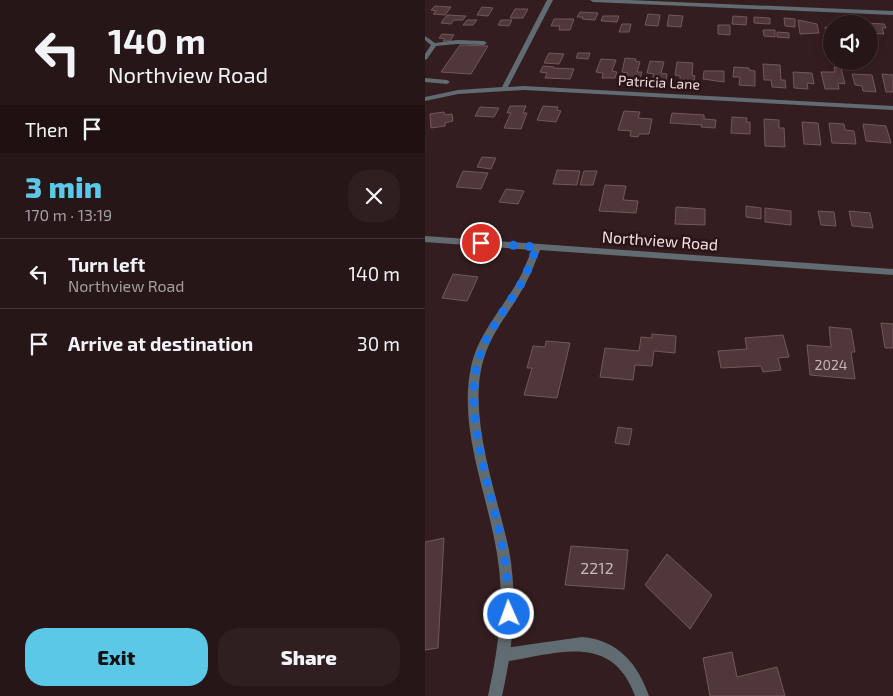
<!DOCTYPE html>
<meta charset="utf-8">
<style>
body{margin:0;font-family:"Exo 2",sans-serif;background:#2f1f20;color:#f1f3f6;height:100vh;display:flex;flex-direction:column;font-size:19px;white-space:nowrap}
*{box-sizing:border-box;margin:0}
p{font-size:16px;color:#a49fa1}
.icon{flex:none;width:28px;height:28px;fill:none;stroke:currentColor;stroke-width:2;stroke-linecap:round;stroke-linejoin:round}
.map{position:relative;flex:1;overflow:hidden}
.sheet{display:flex;flex-direction:column;background:#271617;width:425px}
.sheet>*{flex:none}
.banner{background:#271617;color:#f1f3f6;overflow:hidden}
.fabs{position:absolute;left:398px;top:15px;display:grid;gap:10px}
.fabs a{display:grid;place-items:center;width:55px;height:55px;border-radius:50%;background:#271617;box-shadow:0 2px 12px #0003,0 0 0 1px #433536;font-size:25px}
.pin{position:absolute;display:grid;place-items:center;width:42px;height:42px;color:#fff;margin:-21px;border:2px solid #fff;border-radius:50%;box-shadow:0 1px 5px #0007}
.me{position:absolute;width:55px;margin:-28px;rotate:358deg;stroke-linejoin:round;filter:drop-shadow(0 0 4px #0008)}
.turn{display:flex;align-items:center;gap:18px;height:105px;padding:0 25px;font-size:22px}
.turn .icon{width:65px;height:65px;stroke-width:2.5}
.turn b{display:block;font-size:35px;line-height:42px}
.then{display:flex;align-items:center;height:48px;padding:0 25px;background:#0003;gap:10px;font-size:19px}
.round{display:grid;place-items:center;flex:none;width:52px;height:52px;border-radius:20px;background:#2f1f20}
.headline{display:flex;align-items:center;justify-content:space-between;height:85px;padding:0 25px}
h1{font-size:30px;font-weight:800;line-height:38px;color:#5bc8e7}
.button{display:flex;gap:10px;margin-top:auto;padding:10px 25px}
.button a{flex:1;height:58px;border-radius:20px;background:#5bc8e7;color:#111;font-size:20px;font-weight:800;line-height:58px;text-align:center}
.button a+a{background:#2f1f20;color:#f1f3f6}
ul{padding:0;list-style:none}
li{display:flex;align-items:center;gap:15px;height:70px;padding:0 25px;border-top:1px solid #433536}
li div{flex:1}
li b{display:block;font-size:19px}
li em{font-style:normal}
main{display:flex;flex:1;min-height:0}
.map>svg:first-child{display:block}
.building{fill:#503739;stroke:#73585a}
.lines{fill:none;stroke-linecap:round;stroke-linejoin:round}
.service{fill:#606c71;fill-rule:evenodd}
.minor{fill:#606c71;fill-rule:evenodd}
.tertiary{fill:#606c71;fill-rule:evenodd}
.route{stroke:#1a73e8;stroke-width:9;stroke-dasharray:0 16.2}
.labels{text-anchor:middle;dominant-baseline:central;stroke-width:5;stroke-linejoin:round;paint-order:stroke}
.far-street-label{font-size:14px;fill:#f1e1e2;stroke:#2a1416}
.number-label{font-size:14px;fill:#c9b6b8}
.street-label{font-size:16px;fill:#f1e1e2;stroke:#2a1416}
.near-number-label{font-size:16px;fill:#c9b6b8}
</style>
<main>
<section class="sheet">
<div class="banner">
<div class="turn"><svg class="icon" aria-label="left" viewBox="0 0 24 24"><path d="M17 20v-9H6M10 6l-5 5 5 5"/></svg><div><b>140 m</b>Northview Road</div></div>
<div class="then">Then<svg class="icon" aria-label="arrive" viewBox="0 0 24 24"><path d="M6 21V4h12l-3 4 3 4H6"/></svg></div>
</div>
<div class="headline"><div><h1>3 min</h1><p>170 m · 13:19</p></div><a class="round"><svg class="icon" aria-label="close" viewBox="0 0 24 24"><path d="M6 6l12 12M18 6L6 18"/></svg></a></div>
<ul>
<li><svg class="icon" aria-label="left" viewBox="0 0 24 24"><path d="M17 20v-9H6M10 6l-5 5 5 5"/></svg><div><b>Turn left</b><p>Northview Road</p></div><em>140 m</em></li>
<li><svg class="icon" aria-label="arrive" viewBox="0 0 24 24"><path d="M6 21V4h12l-3 4 3 4H6"/></svg><div><b>Arrive at destination</b></div><em>30 m</em></li>
</ul>
<div class="button"><a>Exit</a><a>Share</a></div>
</section>
<div class="map">
<svg width="468" height="696" viewBox="0 0 468 696">
<rect width="100%" height="100%" fill="#341d1f"/>
<g class="building">
<polygon points="10,6 26,7 20,15 8,14 11,11 6,10"/>
<polygon points="57,7 68,8 63,16 52,15"/>
<polygon points="90,9 103,9 98,18 85,18"/>
<polygon points="155,12 173,13 170,20 157,19 158,17 152,17"/>
<polygon points="223,14 235,15 233,26 220,25"/>
<polygon points="22,15 41,16 38,20 29,20 26,24 16,23"/>
<polygon points="244,15 258,16 256,27 242,26"/>
<polygon points="178,16 194,16 192,22 176,21"/>
<polygon points="308,16 322,17 321,25 307,24"/>
<polygon points="329,17 345,18 345,24 329,23"/>
<polygon points="359,18 370,19 370,27 360,26"/>
<polygon points="129,19 149,19 145,30 134,30 135,26 126,26"/>
<polygon points="42,20 52,20 48,25 38,25"/>
<polygon points="76,20 87,20 84,26 73,25"/>
<polygon points="373,20 392,24 394,33 375,34"/>
<polygon points="441,23 459,24 461,28 457,28 459,34 445,33 444,24"/>
<polygon points="197,24 206,24 204,32 194,32"/>
<polygon points="293,25 305,25 305,35 293,34"/>
<polygon points="400,27 406,27 406,38 402,37"/>
<polygon points="338,30 350,30 350,37 339,36"/>
<polygon points="352,32 364,33 364,38 352,37"/>
<polygon points="17,34 29,35 25,41 18,41 20,39 14,38"/>
<polygon points="35,45 63,46 46,74 16,72"/>
<polygon points="124,53 139,54 134,64 119,63"/>
<polygon points="153,53 165,53 163,59 151,58"/>
<polygon points="200,58 211,59 210,61 215,62 212,72 217,72 215,79 202,79 203,73 197,72"/>
<polygon points="176,59 191,60 187,71 192,72 190,78 177,78 178,73 171,72"/>
<polygon points="225,61 239,62 236,73 242,74 241,80 227,80 229,74 222,73"/>
<polygon points="252,62 268,63 267,75 270,76 269,82 255,82 255,76 250,75"/>
<polygon points="338,64 355,65 356,80 360,80 361,88 347,87 346,80 339,80"/>
<polygon points="118,66 129,67 128,68 149,69 145,79 120,78 122,73 115,72"/>
<polygon points="309,67 324,68 324,70 330,71 330,86 314,85 315,77 308,77"/>
<polygon points="409,67 416,68 420,84 413,83 414,89 400,89 396,72 410,72"/>
<polygon points="279,71 299,71 299,82 278,79"/>
<polygon points="368,72 387,73 389,84 382,83 383,89 369,88"/>
<polygon points="427,74 447,75 451,92 438,91 437,86 430,85"/>
<polygon points="457,74 468,75 468,92 461,92"/>
<polygon points="85,106 101,106 98,113 102,113 96,129 79,128 86,113 82,113"/>
<polygon points="118,106 133,107 132,110 136,111 131,122 112,120"/>
<polygon points="55,107 74,108 69,117 50,116"/>
<polygon points="199,111 215,112 213,118 227,119 224,134 214,134 213,137 205,136 206,131 193,130"/>
<polygon points="19,112 20,115 27,114 28,121 20,123 20,126 6,128 5,114"/>
<polygon points="247,113 279,115 279,119 291,120 290,128 276,127 277,125 245,123"/>
<polygon points="307,117 322,118 321,122 325,122 325,134 306,133"/>
<polygon points="339,119 354,120 354,128 359,128 360,147 340,146"/>
<polygon points="377,122 393,123 396,145 379,144"/>
<polygon points="404,123 419,124 420,130 429,131 431,144 407,143"/>
<polygon points="438,124 461,126 466,143 441,141"/>
<polygon points="57,157 71,158 66,169 52,167"/>
<polygon points="132,170 155,171 152,185 128,184"/>
<polygon points="38,171 63,173 56,189 31,187"/>
<polygon points="159,171 172,171 168,185 155,185"/>
<polygon points="180,185 201,186 198,200 213,201 211,213 174,211"/>
<polygon points="81,189 99,191 93,204 74,202"/>
<polygon points="321,206 336,208 336,219 321,217"/>
<polygon points="251,207 280,209 280,225 250,224"/>
<polygon points="340,208 366,211 366,225 340,222"/>
<polygon points="393,211 409,212 411,226 396,225"/>
<polygon points="424,211 445,213 448,228 427,226"/>
<polygon points="28,274 53,277 42,301 17,298"/>
<polygon points="456,323 468,324 468,348 460,348"/>
<polygon points="404,327 426,329 430,352 426,352 430,379 385,375 382,345 406,347"/>
<polygon points="227,334 251,336 250,353 229,351 227,366 210,365 208,380 175,377 180,348 214,351 216,337 227,338"/>
<polygon points="358,335 364,357 353,358 356,370 338,372 336,366 296,368 293,351 322,349 320,338"/>
<polygon points="121,341 145,343 132,398 99,395 107,368 102,368 108,346 120,347"/>
<polygon points="193,427 207,429 204,445 190,443"/>
<polygon points="19,538 13,648 0,650 0,542"/>
<polygon points="146,546 203,550 199,589 140,585"/>
<polygon points="242,554 287,595 265,629 220,585"/>
<polygon points="307,652 312,677 352,667 360,696 285,696 278,658"/>
</g>
<g class="lines">
<g class="service">
<polygon points="0,36 10,43 32,40 59,41 62,43 59,45 32,44 11,46 2,59 0,60 0,54 6,45 0,40"/>
<polygon points="0,78 22,80 25,82 22,84 0,82"/>
</g>
<g class="minor">
<polygon points="122,0 128,0 83,87 99,86 468,106 468,110 99,90 33,94 0,101 0,97 33,90 77,87"/>
<polygon points="165,0 204,0 468,11 468,15 168,2"/>
<path d="M157,637C193,640 213,664 224,696H210C187,631 130,654 79,662L74,660L72,655L74,650L79,648Z"/>
</g>
<path class="tertiary" d="M0,236L468,269V275L115,250C109,266 103,281 94,295C82,315 67,333 60,355C40,412 72,493 84,550C93,600 88,647 77,696H63C72,654 79,611 74,568C67,503 32,433 46,367C53,334 77,309 93,281C99,271 102,260 107,250L0,242Z"/>
</g>
<g class="lines">
<path class="route" d="M56,243L112,247C107,258 103,271 97,282C81,310 59,333 52,366C39,420 68,494 78,549C82,571 83,592 84,614"/>
</g>
<g class="labels">
<g class="far-street-label">
<text transform="translate(234 82) rotate(3)">Patricia Lane</text>
</g>
<g class="number-label">
<text x="406" y="364">2024</text>
</g>
<g class="street-label">
<text transform="translate(235 240) rotate(4)">Northview Road</text>
</g>
<g class="near-number-label">
<text x="172" y="567">2212</text>
</g>
</g>
</svg>
<div class="fabs">
<a><svg class="icon" aria-label="sound" viewBox="0 0 24 24"><path d="M4 9h4l5-4v14l-5-4H4zM17 9q2 3 0 6"/></svg></a>
</div>
<div class="pin" style="left:56px;top:243px;background:#d93025"><svg class="icon" aria-label="arrive" viewBox="0 0 24 24"><path d="M6 21V4h12l-3 4 3 4H6"/></svg></div>
<svg class="me" style="left:84px;top:614px" viewBox="-20 -20 40 40"><circle r="17" fill="#1a73e8" stroke="#fff" stroke-width="3"/><path d="M0-11L8 9 0 5-8 9z" fill="#fff"/></svg>
</div>
</main>
